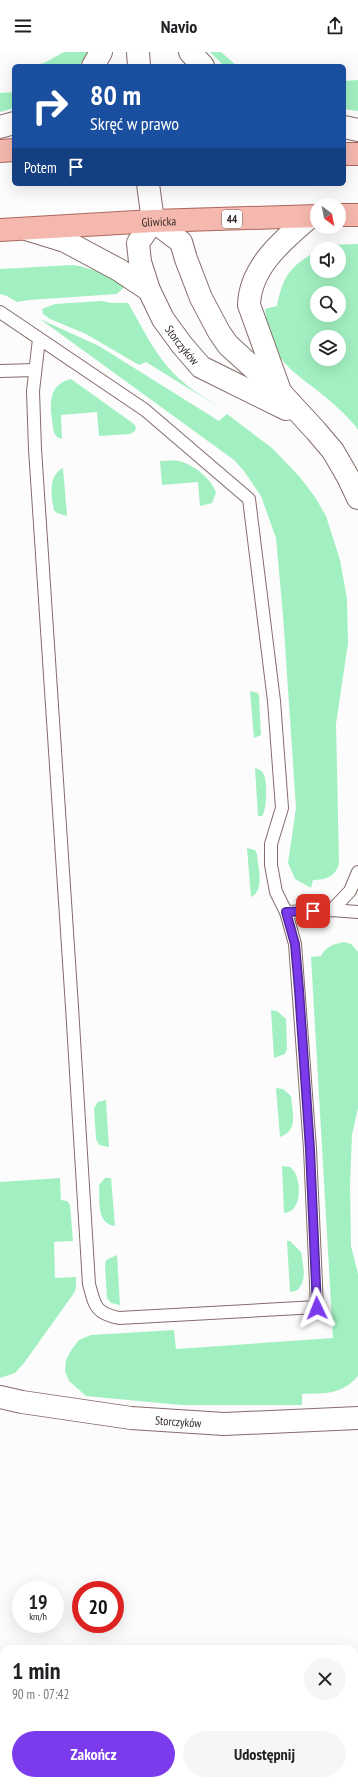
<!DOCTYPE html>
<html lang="pl">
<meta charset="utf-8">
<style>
body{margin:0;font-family:"PT Sans Narrow",sans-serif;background:#f6f6f6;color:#202124;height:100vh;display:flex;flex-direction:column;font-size:15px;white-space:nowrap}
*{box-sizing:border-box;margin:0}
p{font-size:13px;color:#757577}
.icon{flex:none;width:22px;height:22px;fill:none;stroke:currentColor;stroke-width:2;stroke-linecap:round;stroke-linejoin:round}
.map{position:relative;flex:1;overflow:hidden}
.drawer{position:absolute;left:0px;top:1593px;width:358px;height:140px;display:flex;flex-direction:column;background:#fff;border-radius:12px 12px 0 0;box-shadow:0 4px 16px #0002}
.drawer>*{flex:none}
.guide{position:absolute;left:12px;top:12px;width:334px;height:122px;border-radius:6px;box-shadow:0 4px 16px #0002;background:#1a4fa0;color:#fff;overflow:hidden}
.needle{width:26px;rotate:148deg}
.buttons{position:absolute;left:310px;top:146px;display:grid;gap:8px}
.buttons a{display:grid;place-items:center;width:36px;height:36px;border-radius:50%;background:#fff;box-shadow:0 4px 16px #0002;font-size:20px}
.speed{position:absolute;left:12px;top:1529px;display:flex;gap:8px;font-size:20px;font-weight:700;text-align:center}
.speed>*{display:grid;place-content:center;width:52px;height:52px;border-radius:50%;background:#fff;box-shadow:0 4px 16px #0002;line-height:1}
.speed small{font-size:10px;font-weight:400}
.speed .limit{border:6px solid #d22;background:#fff;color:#111}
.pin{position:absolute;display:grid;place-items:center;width:34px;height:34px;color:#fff;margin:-17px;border-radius:8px;box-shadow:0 2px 6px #0006}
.me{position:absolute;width:44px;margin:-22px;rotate:358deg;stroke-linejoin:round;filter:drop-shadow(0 0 3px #0008)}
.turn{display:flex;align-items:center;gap:14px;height:84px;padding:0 12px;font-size:18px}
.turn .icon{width:52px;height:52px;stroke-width:2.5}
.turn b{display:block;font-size:28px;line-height:34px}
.then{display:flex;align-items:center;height:38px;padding:0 12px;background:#0003;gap:8px;font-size:15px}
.round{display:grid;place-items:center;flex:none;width:42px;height:42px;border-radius:21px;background:#f6f6f6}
.head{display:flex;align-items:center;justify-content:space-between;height:68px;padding:0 12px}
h1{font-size:24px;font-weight:700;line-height:30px}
.cta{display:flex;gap:8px;margin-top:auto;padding:8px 12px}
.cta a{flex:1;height:46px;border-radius:24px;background:#7c3aed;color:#fff;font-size:16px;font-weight:700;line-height:46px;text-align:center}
.cta a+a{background:#f6f6f6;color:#202124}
header{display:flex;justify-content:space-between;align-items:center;height:52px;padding:0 12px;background:#fff;font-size:18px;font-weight:700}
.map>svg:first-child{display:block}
.green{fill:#a2f0c2;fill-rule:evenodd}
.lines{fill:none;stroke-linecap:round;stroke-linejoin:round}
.lane-casing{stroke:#856c68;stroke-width:14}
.street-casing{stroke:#856c68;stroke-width:24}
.primary-casing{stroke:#ad675d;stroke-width:24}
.lane{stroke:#fff;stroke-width:12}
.street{stroke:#fff;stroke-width:22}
.primary{stroke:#f5b8af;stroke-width:22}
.route-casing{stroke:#51269a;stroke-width:10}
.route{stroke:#7c3aed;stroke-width:7}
.labels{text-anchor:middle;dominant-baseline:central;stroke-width:3;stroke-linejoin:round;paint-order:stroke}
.shield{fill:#fff;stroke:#716968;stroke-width:1}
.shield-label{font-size:11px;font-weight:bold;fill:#342928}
.street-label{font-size:12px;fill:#342928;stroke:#fff}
</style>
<header><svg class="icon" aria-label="menu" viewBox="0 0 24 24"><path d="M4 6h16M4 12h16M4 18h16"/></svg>Navio<svg class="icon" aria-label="share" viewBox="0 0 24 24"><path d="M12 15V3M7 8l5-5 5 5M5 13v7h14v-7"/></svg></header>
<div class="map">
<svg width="358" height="1733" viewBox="0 0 358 1733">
<rect width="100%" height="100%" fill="#fcfcfc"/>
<g class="green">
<polygon points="64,0 88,0 79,14 31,14 44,11"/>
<polygon points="210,0 221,0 237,14 224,14"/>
<polygon points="358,28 358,59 344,57 344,29"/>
<polygon points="14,40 14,56 0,60 0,41"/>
<path d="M358,192V378C353,370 346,364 339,357C302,321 269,317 265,257L277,254C283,224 290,214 317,199V219H339V197H321L331,193ZM317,241H339V263H317ZM317,285H339V307H317Z"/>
<path d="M73,213C93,216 108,224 125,234L117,242L29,248L17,250L7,244L0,242V217Z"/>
<path d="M101,249L112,251H128C144,278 157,308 182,329C193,339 207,347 220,356L146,310L139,313L86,282L50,267L43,262L42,257L55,252Z"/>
<path d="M40,267L99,294L219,369L227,362L272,396L299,424L315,445L326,464L340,508L347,547L348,591L336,672L339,810C337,824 326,828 313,828L311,836L295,827L288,811L296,756L283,563L276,486L261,444L244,419L234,408Z"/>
<path d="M71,327L134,372L136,375L135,379L130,382L99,384L97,360L61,363L62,387L57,385L54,381C51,360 44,333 71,327Z"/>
<path d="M160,409C167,409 173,408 179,409C193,412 213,428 216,441L212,451L200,454L198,430L162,433Z"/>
<path d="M63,416L67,464L57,461L54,458C51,444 48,423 63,416Z"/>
<polygon points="250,639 258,641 259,644 261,683 254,686"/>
<path d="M255,716C258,717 261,718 263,721C268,727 267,759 262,764H258Z"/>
<path d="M247,796L255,798L257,802C258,816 265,838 251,845Z"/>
<path d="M344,890L351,892L358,900V1056L352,1083L350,1133L351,1194L358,1222V1324C341,1343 326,1341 302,1342V1353H181L86,1344L69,1329L65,1319L66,1308L72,1297L79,1288L91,1283L174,1278L176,1297L333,1286L311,905L321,904C326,894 334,892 344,890Z"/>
<polygon points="271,958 277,959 286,967 287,997 285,1002 274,1006"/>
<path d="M276,1036L283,1037L291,1044C292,1061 299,1078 280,1085Z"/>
<polygon points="106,1048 109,1095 99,1093 96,1087 94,1056 98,1050"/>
<path d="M282,1114L290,1115C292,1117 295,1120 296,1123C301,1135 301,1160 284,1161Z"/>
<polygon points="60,1126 61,1148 67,1149 70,1153 73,1189 54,1190 55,1226 76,1225 76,1236 74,1241 24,1311 15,1321 0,1326 0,1130"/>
<path d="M105,1126H111L115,1174C96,1172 100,1148 99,1133Z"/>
<path d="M287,1189H290L301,1200C303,1213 308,1230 296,1239L290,1240Z"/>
<polygon points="117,1203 120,1253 111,1251 107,1246 105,1213 106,1208"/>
</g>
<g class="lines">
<g class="lane-casing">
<g id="lane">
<path d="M0,260L145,358L249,447L274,649L282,756L271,792V813L276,840L286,860L295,892L310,1097L317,1255L119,1266C95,1261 95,1254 89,1232L72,955L35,397L33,339L39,287"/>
<polyline points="0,319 35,318"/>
<polyline points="332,858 350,839 358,820"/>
<polyline points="286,860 332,858 358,860"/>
</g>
</g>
<g class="street-casing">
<g id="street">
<polyline points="138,0 139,14"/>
<polyline points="190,0 203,14"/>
<polyline points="93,14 101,0"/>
<polyline points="0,75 14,71"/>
<polyline points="344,75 358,78"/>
<path id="s1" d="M148,132L153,169L138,191L140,210L149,238L163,267L182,293L201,315L286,357"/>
<polyline points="153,169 181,190 186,207 201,246 219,280 228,293 282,342 316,379 333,399 348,425 358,446"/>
<polyline points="26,177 65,189 119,218 149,238"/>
<path d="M280,339L249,253C250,215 283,188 310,165"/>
<path id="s2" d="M0,1345L22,1350L131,1366L224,1372L358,1366"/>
</g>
</g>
<g class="primary-casing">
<g id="primary">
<polyline points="0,99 14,98"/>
<polyline points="344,102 358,102"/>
<polyline points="339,163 358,163"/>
<path id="s3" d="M0,178L153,169L317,164"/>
</g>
</g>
<use href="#lane" class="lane"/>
<use href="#street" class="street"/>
<use href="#primary" class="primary"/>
</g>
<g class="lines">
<g class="route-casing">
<polyline id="route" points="313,859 286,860 295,892 299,938 310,1097 317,1256"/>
</g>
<use href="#route" class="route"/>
</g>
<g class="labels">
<rect class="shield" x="222" y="158" width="20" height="18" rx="3"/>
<g class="shield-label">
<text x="232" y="167">44</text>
</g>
<g class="street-label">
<text stroke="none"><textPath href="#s3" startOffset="159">Gliwicka</textPath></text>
<text stroke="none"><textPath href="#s1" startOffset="177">Storczyków</textPath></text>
<text stroke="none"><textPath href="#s2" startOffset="180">Storczyków</textPath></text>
</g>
</g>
</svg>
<div class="buttons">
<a><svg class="needle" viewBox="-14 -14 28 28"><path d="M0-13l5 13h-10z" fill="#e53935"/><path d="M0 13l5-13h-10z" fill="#757577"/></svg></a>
<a><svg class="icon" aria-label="sound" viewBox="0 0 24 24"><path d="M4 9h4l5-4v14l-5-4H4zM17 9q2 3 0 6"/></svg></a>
<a><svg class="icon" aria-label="search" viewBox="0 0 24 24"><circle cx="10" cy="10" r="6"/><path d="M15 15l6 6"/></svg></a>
<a><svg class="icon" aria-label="layers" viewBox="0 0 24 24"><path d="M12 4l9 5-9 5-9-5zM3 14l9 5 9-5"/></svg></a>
</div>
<div class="speed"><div>19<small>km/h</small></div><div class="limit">20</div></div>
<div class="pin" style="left:313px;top:859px;background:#d93025"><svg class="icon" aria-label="arrive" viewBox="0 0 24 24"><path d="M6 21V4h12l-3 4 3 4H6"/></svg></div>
<svg class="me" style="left:317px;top:1256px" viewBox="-20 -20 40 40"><path d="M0-17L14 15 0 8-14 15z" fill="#7c3aed" stroke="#fff" stroke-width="4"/></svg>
<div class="guide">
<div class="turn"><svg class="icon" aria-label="right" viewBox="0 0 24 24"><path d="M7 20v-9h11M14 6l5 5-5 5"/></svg><div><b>80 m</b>Skręć w prawo</div></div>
<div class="then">Potem<svg class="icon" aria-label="arrive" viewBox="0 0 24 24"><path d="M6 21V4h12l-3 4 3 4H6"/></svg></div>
</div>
<section class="drawer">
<div class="head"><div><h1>1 min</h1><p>90 m · 07:42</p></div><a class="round"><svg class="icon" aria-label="close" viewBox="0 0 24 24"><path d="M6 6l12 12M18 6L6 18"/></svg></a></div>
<div class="cta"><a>Zakończ</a><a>Udostępnij</a></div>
</section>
</div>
